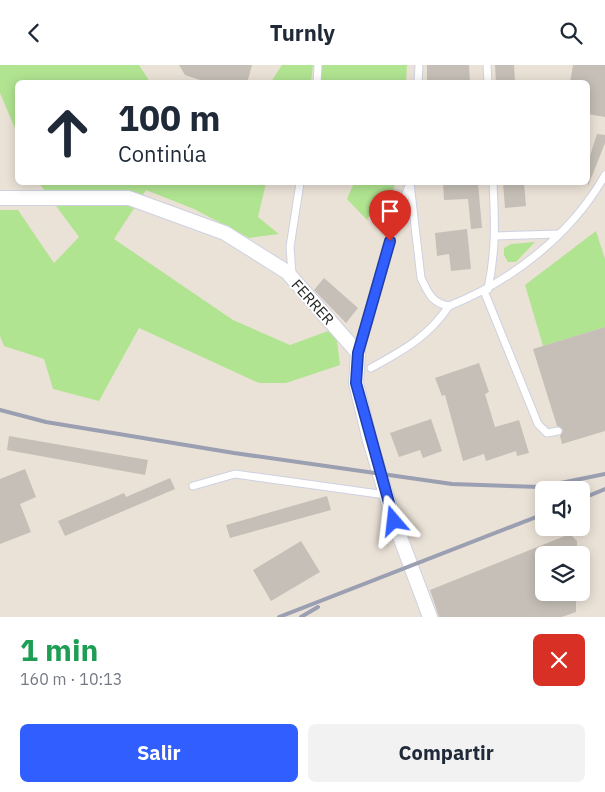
<!DOCTYPE html>
<html lang="es">
<meta charset="utf-8">
<style>
body{margin:0;font-family:"IBM Plex Sans",sans-serif;background:#f2f2f3;color:#1f2937;height:100vh;display:flex;flex-direction:column;font-size:19px;white-space:nowrap}
*{box-sizing:border-box;margin:0}
p{font-size:16px;color:#747a83}
.icon{flex:none;width:28px;height:28px;fill:none;stroke:currentColor;stroke-width:2;stroke-linecap:round;stroke-linejoin:round}
.map{position:relative;height:552px;overflow:hidden}
.drawer{display:flex;flex-direction:column;background:#fff;flex:1}
.drawer>*{flex:none}
.top-card{position:absolute;left:15px;top:15px;width:575px;height:105px;border-radius:8px;box-shadow:0 2px 12px #0003;background:#fff;color:#1f2937;overflow:hidden}
.fabs{position:absolute;left:535px;top:416px;display:grid;gap:10px}
.fabs a{display:grid;place-items:center;width:55px;height:55px;border-radius:8px;background:#fff;box-shadow:0 2px 12px #0003;font-size:25px}
.pin{position:absolute;display:grid;place-items:center;width:42px;height:42px;color:#fff;margin:-51px -21px;border-radius:50% 50% 50% 0;rotate:-45deg;box-shadow:0 0 5px #0007}
.pin .icon{rotate:45deg}
.me{position:absolute;width:55px;margin:-28px;rotate:343deg;stroke-linejoin:round;filter:drop-shadow(0 0 4px #0008)}
.turn{display:flex;align-items:center;gap:18px;height:105px;padding:0 20px;font-size:22px}
.turn .icon{width:65px;height:65px;stroke-width:2.5}
.turn b{display:block;font-size:35px;line-height:42px}
.round{display:grid;place-items:center;flex:none;width:52px;height:52px;border-radius:8px;background:#f2f2f3}
.headline{display:flex;align-items:center;justify-content:space-between;height:85px;padding:0 20px}
h1{font-size:30px;font-weight:800;line-height:38px;color:#1e9e55}
.primary-button{display:flex;gap:10px;margin-top:auto;padding:10px 20px}
.primary-button a{flex:1;height:58px;border-radius:8px;background:#305eff;color:#fff;font-size:20px;font-weight:800;line-height:58px;text-align:center}
.primary-button a+a{background:#f2f2f3;color:#1f2937}
header{display:flex;justify-content:space-between;align-items:center;height:65px;padding:0 20px;background:#fff;font-size:22px;font-weight:800}
.map>svg:first-child{display:block}
.green{fill:#b0e491}
.building{fill:#c5bfb7}
.lines{fill:none;stroke-linecap:round;stroke-linejoin:round}
.lane-casing{stroke:#cdd1e1;stroke-width:9}
.street-casing{stroke:#cdd1e1;stroke-width:16}
.lane{stroke:#fff;stroke-width:7}
.street{stroke:#fff;stroke-width:14}
.rail{stroke:#9a9fb2;stroke-width:4}
.route-casing{stroke:#1f3da6;stroke-width:12}
.route{stroke:#305eff;stroke-width:9}
.labels{text-anchor:middle;dominant-baseline:central;stroke-width:4;stroke-linejoin:round;paint-order:stroke}
.street-label{font-size:15px;fill:#272727;stroke:#fff}
</style>
<header><svg class="icon" aria-label="back" viewBox="0 0 24 24"><path d="M15 5l-7 7 7 7"/></svg>Turnly<svg class="icon" aria-label="search" viewBox="0 0 24 24"><circle cx="10" cy="10" r="6"/><path d="M15 15l6 6"/></svg></header>
<div class="map">
<svg width="605" height="552" viewBox="0 0 605 552">
<rect width="100%" height="100%" fill="#ebe2d7"/>
<g class="green">
<polygon points="0,0 139,0 150,17 18,18 17,68 0,28"/>
<polygon points="282,0 313,0 311,17 271,17"/>
<polygon points="322,0 407,0 406,17 320,18"/>
<polygon points="39,118 266,118 258,152 279,169 249,173 194,144 146,125 114,174 233,255 290,280 328,266 337,276 340,300 286,318 259,318 139,263 99,336 53,324 44,294 4,281 0,271 0,145 18,145 54,198 79,172"/>
<polygon points="354,118 395,118 391,137 378,134 367,155 347,134"/>
<polygon points="596,166 605,194 605,262 543,281 525,220"/>
<polygon points="535,177 516,197 508,197 504,190 504,183 511,179"/>
</g>
<g class="building">
<polygon points="179,0 252,0 247,18 209,18 185,10"/>
<polygon points="427,0 469,0 470,18 427,18"/>
<polygon points="495,0 514,0 515,18 496,18"/>
<polygon points="573,0 605,0 605,52 588,49 588,18 570,18"/>
<polygon points="597,69 605,70 605,78 588,121 588,97"/>
<polygon points="443,118 478,118 482,163 471,164 468,134 444,135"/>
<polygon points="503,118 524,118 526,141 505,143"/>
<polygon points="467,164 471,204 451,206 449,189 437,191 435,168"/>
<polygon points="324,213 358,243 346,258 314,225"/>
<polygon points="605,262 605,366 562,379 560,371 563,365 557,361 533,284"/>
<polygon points="479,298 489,327 485,329 495,362 519,355 529,388 517,391 516,386 486,396 484,389 463,396 445,330 442,331 435,313"/>
<polygon points="431,354 442,386 423,393 420,385 399,392 390,368"/>
<polygon points="9,371 148,395 145,410 7,385"/>
<polygon points="25,404 36,432 20,439 31,467 0,479 0,414"/>
<polygon points="170,413 175,424 65,471 58,456 124,428 126,432"/>
<polygon points="327,431 331,445 230,473 226,460"/>
<polygon points="570,469 577,476 577,490 544,490 544,528 576,528 576,547 562,552 439,552 430,525"/>
<polygon points="301,476 320,507 271,536 253,505"/>
</g>
<g class="lines">
<g class="lane-casing">
<g id="lane">
<polyline points="487,0 488,18"/>
<polyline points="317,18 318,0"/>
<polyline points="418,18 419,0"/>
<path d="M410,118L421,213C428,228 432,238 449,241C512,216 572,169 605,110"/>
<polyline points="496,171 559,169"/>
<polyline points="292,209 290,182 300,118"/>
<path d="M488,224C496,185 495,157 493,118"/>
<polyline points="484,226 538,359 547,368 558,366"/>
<polyline points="358,287 396,157 408,123"/>
<path d="M371,303C404,285 428,272 449,241"/>
<polyline points="193,421 235,409 386,430"/>
</g>
</g>
<g class="street-casing">
<polyline id="street" points="0,133 129,133 225,168 287,207 358,288 356,318 370,376 394,456 430,552"/>
</g>
<use href="#lane" class="lane"/>
<use href="#street" class="street"/>
<g class="rail">
<polyline points="0,345 46,357 234,388 452,419 541,422 605,409"/>
<polyline points="581,434 605,424"/>
<polyline points="279,552 544,449"/>
<polyline points="301,552 318,542"/>
</g>
</g>
<g class="lines">
<g class="route-casing">
<polyline id="route" points="390,176 358,288 356,318 394,456"/>
</g>
<use href="#route" class="route"/>
</g>
<g class="labels">
<g class="street-label">
<text transform="translate(313 237) rotate(48)">FERRER</text>
</g>
</g>
</svg>
<div class="fabs">
<a><svg class="icon" aria-label="sound" viewBox="0 0 24 24"><path d="M4 9h4l5-4v14l-5-4H4zM17 9q2 3 0 6"/></svg></a>
<a><svg class="icon" aria-label="layers" viewBox="0 0 24 24"><path d="M12 4l9 5-9 5-9-5zM3 14l9 5 9-5"/></svg></a>
</div>
<div class="pin" style="left:390px;top:176px;background:#d93025"><svg class="icon" aria-label="arrive" viewBox="0 0 24 24"><path d="M6 21V4h12l-3 4 3 4H6"/></svg></div>
<svg class="me" style="left:394px;top:456px" viewBox="-20 -20 40 40"><path d="M0-17L14 15 0 8-14 15z" fill="#305eff" stroke="#fff" stroke-width="4"/></svg>
<div class="top-card">
<div class="turn"><svg class="icon" aria-label="ahead" viewBox="0 0 24 24"><path d="M12 20V5M6 11l6-6 6 6"/></svg><div><b>100 m</b>Continúa</div></div>
</div>
</div>
<section class="drawer">
<div class="headline"><div><h1>1 min</h1><p>160 m · 10:13</p></div><a class="round" style="background:#d93025;color:#fff"><svg class="icon" aria-label="close" viewBox="0 0 24 24"><path d="M6 6l12 12M18 6L6 18"/></svg></a></div>
<div class="primary-button"><a>Salir</a><a>Compartir</a></div>
</section>
